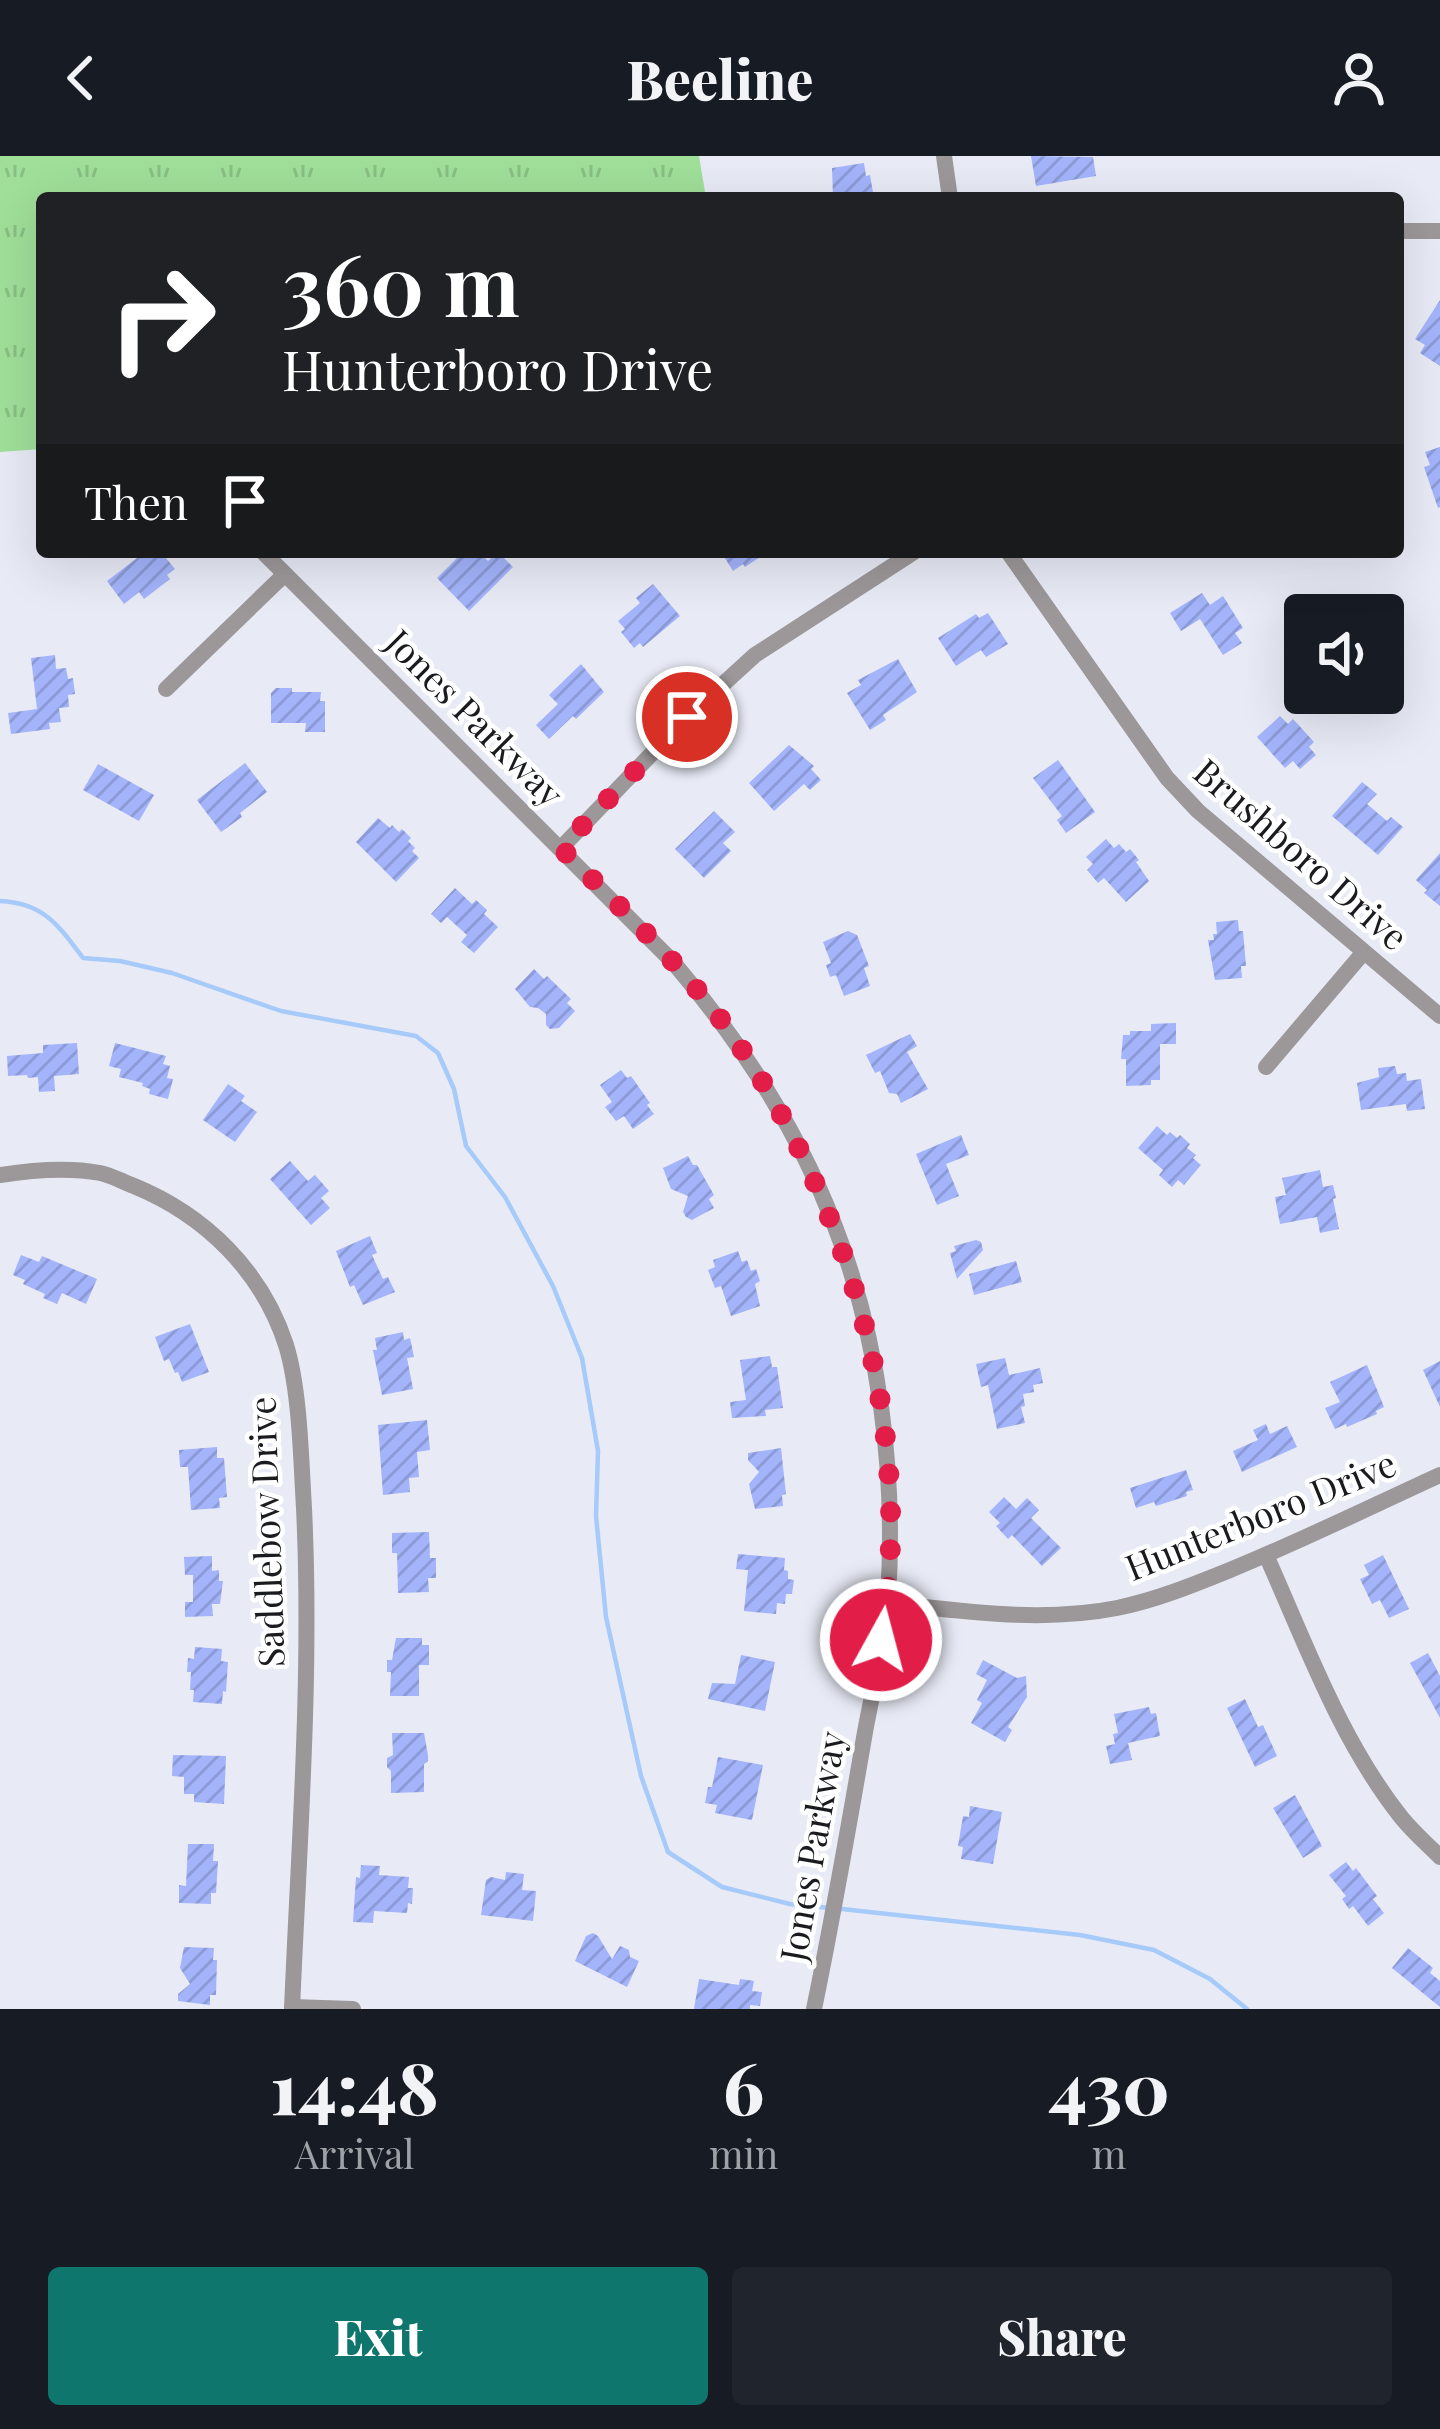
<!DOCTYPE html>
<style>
body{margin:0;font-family:"Playfair Display",serif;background:#20242c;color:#f1f3f6;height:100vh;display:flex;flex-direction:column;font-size:45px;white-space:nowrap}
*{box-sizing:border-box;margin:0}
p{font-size:39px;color:#9ea1a6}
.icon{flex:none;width:66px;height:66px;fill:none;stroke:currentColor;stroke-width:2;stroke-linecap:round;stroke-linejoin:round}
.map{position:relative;height:1853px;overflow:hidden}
.details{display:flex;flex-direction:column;background:#171b24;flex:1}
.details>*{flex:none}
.hud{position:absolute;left:36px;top:36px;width:1368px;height:366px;border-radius:12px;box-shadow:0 12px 48px #0002;background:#202124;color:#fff;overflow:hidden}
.fabs{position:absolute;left:1284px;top:438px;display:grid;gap:24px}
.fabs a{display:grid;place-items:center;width:120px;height:120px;border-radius:12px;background:#171b24;box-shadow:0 12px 48px #0002;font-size:60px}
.pin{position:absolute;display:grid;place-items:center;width:102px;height:102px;color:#fff;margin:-51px;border:6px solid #fff;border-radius:50%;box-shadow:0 3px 12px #0007}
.me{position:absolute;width:132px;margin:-66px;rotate:7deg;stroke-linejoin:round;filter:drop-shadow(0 0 9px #0008)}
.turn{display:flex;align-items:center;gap:42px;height:252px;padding:0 48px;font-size:54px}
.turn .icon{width:156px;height:156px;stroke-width:2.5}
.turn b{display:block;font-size:84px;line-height:102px}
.then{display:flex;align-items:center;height:114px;padding:0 48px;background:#0003;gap:24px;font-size:45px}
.eta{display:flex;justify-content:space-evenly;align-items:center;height:204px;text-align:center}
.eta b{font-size:72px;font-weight:800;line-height:84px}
.button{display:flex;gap:24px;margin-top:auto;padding:24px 48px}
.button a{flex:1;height:138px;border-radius:12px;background:#0f766e;color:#fff;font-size:48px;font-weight:800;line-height:138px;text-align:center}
.button a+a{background:#20242c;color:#f1f3f6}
header{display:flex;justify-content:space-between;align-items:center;height:156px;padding:0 48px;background:#171b24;font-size:54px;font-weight:800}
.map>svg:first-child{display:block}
.grass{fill:url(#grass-tufts)}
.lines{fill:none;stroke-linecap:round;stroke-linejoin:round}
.stream{stroke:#a6caf9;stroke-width:4.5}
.building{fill:url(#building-hatch)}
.minor{stroke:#9c9798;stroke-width:16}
.route{stroke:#e11d48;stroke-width:21;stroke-dasharray:0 37.8}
.labels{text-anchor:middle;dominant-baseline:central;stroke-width:9;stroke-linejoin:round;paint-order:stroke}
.street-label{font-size:36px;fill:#1a1b1f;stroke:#fff}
</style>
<header><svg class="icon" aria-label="back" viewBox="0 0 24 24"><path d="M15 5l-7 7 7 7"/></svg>Beeline<svg class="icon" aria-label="person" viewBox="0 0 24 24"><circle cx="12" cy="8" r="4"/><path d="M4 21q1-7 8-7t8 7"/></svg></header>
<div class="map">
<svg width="1440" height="1853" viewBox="0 0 1440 1853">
<defs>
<pattern id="grass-tufts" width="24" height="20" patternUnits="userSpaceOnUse" patternTransform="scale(3)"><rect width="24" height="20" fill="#9fdf99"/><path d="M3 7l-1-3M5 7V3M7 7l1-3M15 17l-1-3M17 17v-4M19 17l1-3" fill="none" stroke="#88bf83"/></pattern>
<pattern id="building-hatch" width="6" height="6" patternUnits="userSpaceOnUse" patternTransform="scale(3)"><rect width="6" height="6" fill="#a3b4fb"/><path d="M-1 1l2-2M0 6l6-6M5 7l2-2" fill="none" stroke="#8c9ad7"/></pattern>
</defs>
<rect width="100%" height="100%" fill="#e8ebf6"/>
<polygon class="grass" points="0,0 699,0 706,42 42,42 42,293 0,296"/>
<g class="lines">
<g class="stream">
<path d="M0,745C44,747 58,769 83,802L120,805L172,817L281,855L416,880L438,897L454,933L466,990L505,1041L553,1130L582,1202L598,1295L596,1360L606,1461L641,1620L668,1696L722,1731L790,1748L830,1752"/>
<polyline points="842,1753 1080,1779 1154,1794 1210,1823 1247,1853"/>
</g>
</g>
<g class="building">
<polygon points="1031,0 1093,1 1096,20 1036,30"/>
<polygon points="864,7 866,20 870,19 874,42 833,42 832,12"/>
<polygon points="1440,144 1440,210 1420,197 1425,189 1415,183"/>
<polygon points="1440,291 1440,351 1438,352 1424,311 1430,309 1425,296"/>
<polygon points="145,396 161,396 175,413 167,419 170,423 144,443 139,436 124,448 107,425"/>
<polygon points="463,396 468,401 474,396 479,396 488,405 498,396 513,411 469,455 437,422"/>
<polygon points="721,396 768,396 745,411 743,408 733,415"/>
<polygon points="653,428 680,460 643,491 640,487 634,492 621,476 625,473 618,465 640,447 636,442"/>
<polygon points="1202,437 1210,449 1223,440 1243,472 1235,477 1242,487 1223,499 1200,463 1181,475 1170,457"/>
<polygon points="988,457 1008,488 986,501 981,494 956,510 938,482 976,458 979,462"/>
<polygon points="55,499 56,513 66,512 68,523 73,522 75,538 68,539 69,551 59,552 61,566 49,567 50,573 11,578 8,557 37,553 31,502"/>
<polygon points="898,503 917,536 883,559 886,564 870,574 847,537 861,529 858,524"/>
<polygon points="581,508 604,536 576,563 573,560 549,583 536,569 558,548 549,539"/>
<polygon points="276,532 292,532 292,536 321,536 320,545 325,545 325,576 305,576 306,567 271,567 271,537"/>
<polygon points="1280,560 1288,568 1293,563 1314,586 1309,591 1316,599 1300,613 1293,605 1285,612 1257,581"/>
<polygon points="789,589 814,610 811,613 821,624 810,634 804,628 774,655 749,627"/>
<polygon points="1058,604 1095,656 1066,677 1057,664 1062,660 1033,622"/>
<polygon points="245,607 267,636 240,657 242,661 221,676 197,644"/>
<polygon points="98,608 154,639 139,665 83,634"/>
<polygon points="1362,626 1377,638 1367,648 1387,665 1391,661 1403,671 1378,699 1332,660"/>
<polygon points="714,655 735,676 723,687 731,695 704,722 675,693"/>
<polygon points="378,662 390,672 392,669 399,676 402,673 411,682 408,685 415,692 412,695 419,702 396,726 356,686"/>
<polygon points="1106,683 1114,692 1119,688 1126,696 1130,693 1139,704 1136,706 1149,725 1126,746 1104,722 1098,727 1087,714 1093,708 1086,701"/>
<polygon points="1440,697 1440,750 1424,737 1427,734 1416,724"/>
<polygon points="455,732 472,748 476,744 487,754 484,758 498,771 474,797 461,786 467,779 447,761 441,767 431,758"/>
<polygon points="1238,764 1239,775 1243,775 1246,810 1241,810 1242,822 1215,824 1208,784 1214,784 1213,778 1217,778 1216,766"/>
<polygon points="848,775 857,779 869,810 864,812 870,830 844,840 836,819 830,821 826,809 831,807 823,786"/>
<polygon points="534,813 544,823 547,820 571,843 567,847 575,855 559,872 550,873 546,869 546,858 538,852 530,851 515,833"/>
<polygon points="1176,867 1176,888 1160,888 1160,924 1151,924 1151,929 1126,930 1126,903 1121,903 1123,879 1130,879 1130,875 1151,875 1151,868"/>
<polygon points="910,878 917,890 907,896 928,933 901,947 897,938 889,937 880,915 875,917 866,899"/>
<polygon points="77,887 79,918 54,920 55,935 39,936 38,921 28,922 27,919 8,920 7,900 43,897 43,889"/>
<polygon points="115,887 166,900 163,908 170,910 167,922 173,923 168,943 149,938 150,933 142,930 143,927 119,921 121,913 109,910"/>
<polygon points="1395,910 1397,918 1406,917 1407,925 1421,923 1425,953 1407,955 1406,948 1361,954 1357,927 1379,921 1378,912"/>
<polygon points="621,914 627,922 631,920 650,947 647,949 654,958 633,973 624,960 616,965 605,951 612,946 600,929"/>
<polygon points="228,928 245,940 241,945 257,956 235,986 203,964"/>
<polygon points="1157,970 1167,979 1170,976 1177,982 1180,979 1190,988 1187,992 1196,999 1193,1002 1201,1009 1184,1029 1178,1024 1172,1031 1159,1019 1163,1014 1138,992"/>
<polygon points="961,979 969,999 946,1008 959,1040 937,1049 916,998"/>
<polygon points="688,1000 693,1009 697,1009 714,1039 709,1043 714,1052 692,1064 686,1061 683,1056 688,1040 671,1033 663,1012"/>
<polygon points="290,1005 308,1025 315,1019 329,1035 321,1042 330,1052 311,1069 270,1023"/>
<polygon points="1320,1014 1323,1031 1333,1029 1336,1042 1333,1043 1339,1073 1320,1077 1317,1061 1280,1068 1275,1041 1286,1039 1282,1022"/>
<polygon points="370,1080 377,1097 372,1099 383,1123 388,1121 395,1136 363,1149 354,1129 350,1131 336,1095"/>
<polygon points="976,1084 981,1086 983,1094 957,1123 950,1097 956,1095 954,1090"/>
<polygon points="738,1095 742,1106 747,1104 751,1115 756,1113 760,1125 755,1128 760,1150 731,1160 721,1130 715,1132 708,1114 715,1111 713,1104"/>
<polygon points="21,1099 39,1106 42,1100 97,1123 86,1148 62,1137 57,1148 43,1142 45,1138 23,1128 25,1124 13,1119"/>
<polygon points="1016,1105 1022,1126 974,1139 969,1118"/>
<polygon points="190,1168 209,1216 182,1226 178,1216 175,1217 169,1203 164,1205 155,1181"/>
<polygon points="403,1176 404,1184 410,1182 414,1201 407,1202 413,1233 382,1239 373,1194 377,1194 375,1182"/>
<polygon points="770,1200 772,1211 777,1211 783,1252 765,1254 766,1260 732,1262 730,1246 746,1244 740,1204"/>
<polygon points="1005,1202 1009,1219 1040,1212 1043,1227 1033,1229 1034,1236 1023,1238 1025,1250 1021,1251 1025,1267 997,1273 988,1229 981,1231 976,1208"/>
<polygon points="1440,1205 1440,1251 1423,1214"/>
<polygon points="1367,1209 1384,1251 1376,1255 1377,1258 1347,1271 1346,1268 1335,1273 1325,1252 1340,1246 1330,1226"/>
<polygon points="427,1264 430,1294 417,1296 419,1321 409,1322 410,1336 383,1339 378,1269"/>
<polygon points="1266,1268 1270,1278 1287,1270 1297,1291 1242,1316 1233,1295 1258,1284 1253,1274"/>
<polygon points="217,1291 217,1302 224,1302 227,1341 219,1342 220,1352 191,1354 188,1311 180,1311 179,1294"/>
<polygon points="781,1292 786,1338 782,1339 783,1350 755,1353 749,1328 759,1316 748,1304 748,1297"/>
<polygon points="1186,1314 1193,1334 1186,1336 1187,1340 1156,1350 1154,1346 1136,1352 1130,1332"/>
<polygon points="1004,1341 1016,1353 1027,1342 1039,1354 1031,1362 1061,1392 1042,1410 1012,1379 1008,1383 996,1370 1000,1367 989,1356"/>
<polygon points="429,1376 430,1402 436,1402 436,1422 428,1422 429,1436 398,1437 397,1397 392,1397 392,1377"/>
<polygon points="738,1398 785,1402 784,1414 788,1415 788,1423 794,1424 792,1438 786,1438 785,1448 777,1447 776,1458 744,1455 748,1414 736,1413"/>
<polygon points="1383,1399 1409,1453 1389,1462 1380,1444 1372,1448 1360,1423 1369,1419 1364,1409"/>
<polygon points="212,1400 212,1415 219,1414 219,1425 223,1425 220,1448 212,1448 213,1460 185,1461 185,1446 193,1446 193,1419 185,1419 184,1401"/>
<polygon points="396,1482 422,1482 422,1489 429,1489 429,1509 419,1509 419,1540 390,1540 391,1516 387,1516 387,1504 392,1504"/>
<polygon points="195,1491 222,1493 221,1505 228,1506 226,1536 223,1535 222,1548 193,1546 194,1534 190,1534 191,1516 187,1516 188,1502 194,1503"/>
<polygon points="1428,1497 1440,1520 1440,1562 1410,1507"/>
<polygon points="741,1499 775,1506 765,1555 708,1543 712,1527 735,1528"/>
<polygon points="983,1504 1017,1522 1026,1520 1027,1541 1008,1571 1012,1574 1005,1586 971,1567 982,1547 977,1544 987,1524 976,1518"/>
<polygon points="1245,1543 1258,1571 1263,1569 1277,1600 1255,1611 1227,1552"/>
<polygon points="1149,1551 1151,1558 1156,1557 1160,1580 1128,1587 1132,1604 1110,1608 1106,1590 1115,1588 1113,1578 1118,1577 1114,1558"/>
<polygon points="392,1577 424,1577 428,1599 428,1605 424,1608 424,1636 391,1637 391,1615 387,1611 387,1602 393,1599"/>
<polygon points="173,1599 226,1600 224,1648 194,1646 194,1638 184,1638 184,1621 172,1620"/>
<polygon points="718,1601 763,1609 752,1664 715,1657 717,1649 705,1647 708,1631 712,1631"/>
<polygon points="1295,1639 1322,1690 1303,1702 1273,1652"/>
<polygon points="970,1650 1002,1656 993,1708 961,1703 963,1691 958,1690 963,1660 969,1661"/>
<polygon points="188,1688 214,1688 213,1705 218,1705 216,1737 211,1737 211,1748 179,1747 179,1729 186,1730"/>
<polygon points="1346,1706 1353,1715 1356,1712 1377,1740 1373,1743 1384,1757 1368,1770 1353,1750 1349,1753 1342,1743 1346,1740 1329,1719"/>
<polygon points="361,1709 380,1710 379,1719 409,1721 408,1732 413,1732 412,1748 408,1747 407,1757 374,1755 373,1767 353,1766 356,1721 360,1722"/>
<polygon points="506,1716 524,1718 522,1734 536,1735 533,1765 481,1759 486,1724 491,1721 505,1724"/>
<polygon points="593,1777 598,1780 612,1803 620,1790 629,1794 630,1801 639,1805 627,1831 575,1805 586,1780"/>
<polygon points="184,1791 214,1792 213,1804 217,1804 216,1839 210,1839 210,1849 178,1845 178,1838 190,1828 180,1812"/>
<polygon points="1408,1792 1433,1812 1430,1817 1440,1825 1440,1851 1392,1812"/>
<polygon points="699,1823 739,1829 740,1823 754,1825 752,1835 762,1836 760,1850 750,1849 750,1853 694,1853"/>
</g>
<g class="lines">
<g class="minor">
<polyline points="944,0 950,42"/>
<polyline points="1398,75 1440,75"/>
<path d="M263,396L673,806C739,884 797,972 834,1068C880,1185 896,1318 888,1442C885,1487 873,1532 865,1576C849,1669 833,1761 814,1853"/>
<polyline points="1008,396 1167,622 1198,655 1440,860"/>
<polyline points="166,533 285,418"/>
<polyline points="561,692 687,561 755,499 914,396"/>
<polyline points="1266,911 1363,797"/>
<path d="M0,1019C32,1014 68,1011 100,1017C111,1019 123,1026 134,1030C205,1059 262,1115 286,1189C300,1234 301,1304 304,1352C312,1518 299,1687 292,1853"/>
<path d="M1266,1399C1306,1488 1340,1584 1401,1661C1413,1676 1427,1688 1440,1701"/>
<path d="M888,1447C963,1455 1041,1467 1117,1452C1156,1444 1193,1429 1230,1414C1301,1385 1370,1351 1440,1319"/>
<polyline points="292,1851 353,1853"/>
</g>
</g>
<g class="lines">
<path class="route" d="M687,561L561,692C616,747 675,802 722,865C846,1034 918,1275 881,1484"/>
</g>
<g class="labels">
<g class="street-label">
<text transform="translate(476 561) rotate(45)">Jones Parkway</text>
<text transform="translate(1302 697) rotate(41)">Brushboro Drive</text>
<text transform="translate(1260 1358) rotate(-22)">Hunterboro Drive</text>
<text transform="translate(265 1376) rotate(-92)">Saddlebow Drive</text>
<text transform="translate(811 1690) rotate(-80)">Jones Parkway</text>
</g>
</g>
</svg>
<div class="fabs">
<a><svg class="icon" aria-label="sound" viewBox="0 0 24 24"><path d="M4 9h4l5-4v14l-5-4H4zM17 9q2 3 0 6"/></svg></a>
</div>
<div class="pin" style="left:687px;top:561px;background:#d93025"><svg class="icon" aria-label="arrive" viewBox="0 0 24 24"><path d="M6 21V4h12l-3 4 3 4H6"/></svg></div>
<svg class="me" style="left:881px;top:1484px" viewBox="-20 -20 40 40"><circle r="17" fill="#e11d48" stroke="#fff" stroke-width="3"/><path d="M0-11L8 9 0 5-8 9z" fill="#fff"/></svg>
<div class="hud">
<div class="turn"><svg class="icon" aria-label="right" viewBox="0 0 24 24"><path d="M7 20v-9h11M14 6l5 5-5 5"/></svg><div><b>360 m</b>Hunterboro Drive</div></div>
<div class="then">Then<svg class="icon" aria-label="arrive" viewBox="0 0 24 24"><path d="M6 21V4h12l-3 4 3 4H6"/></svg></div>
</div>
</div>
<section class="details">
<div class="eta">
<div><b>14:48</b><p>Arrival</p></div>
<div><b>6</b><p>min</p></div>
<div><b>430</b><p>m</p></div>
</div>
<div class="button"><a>Exit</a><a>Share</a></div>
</section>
